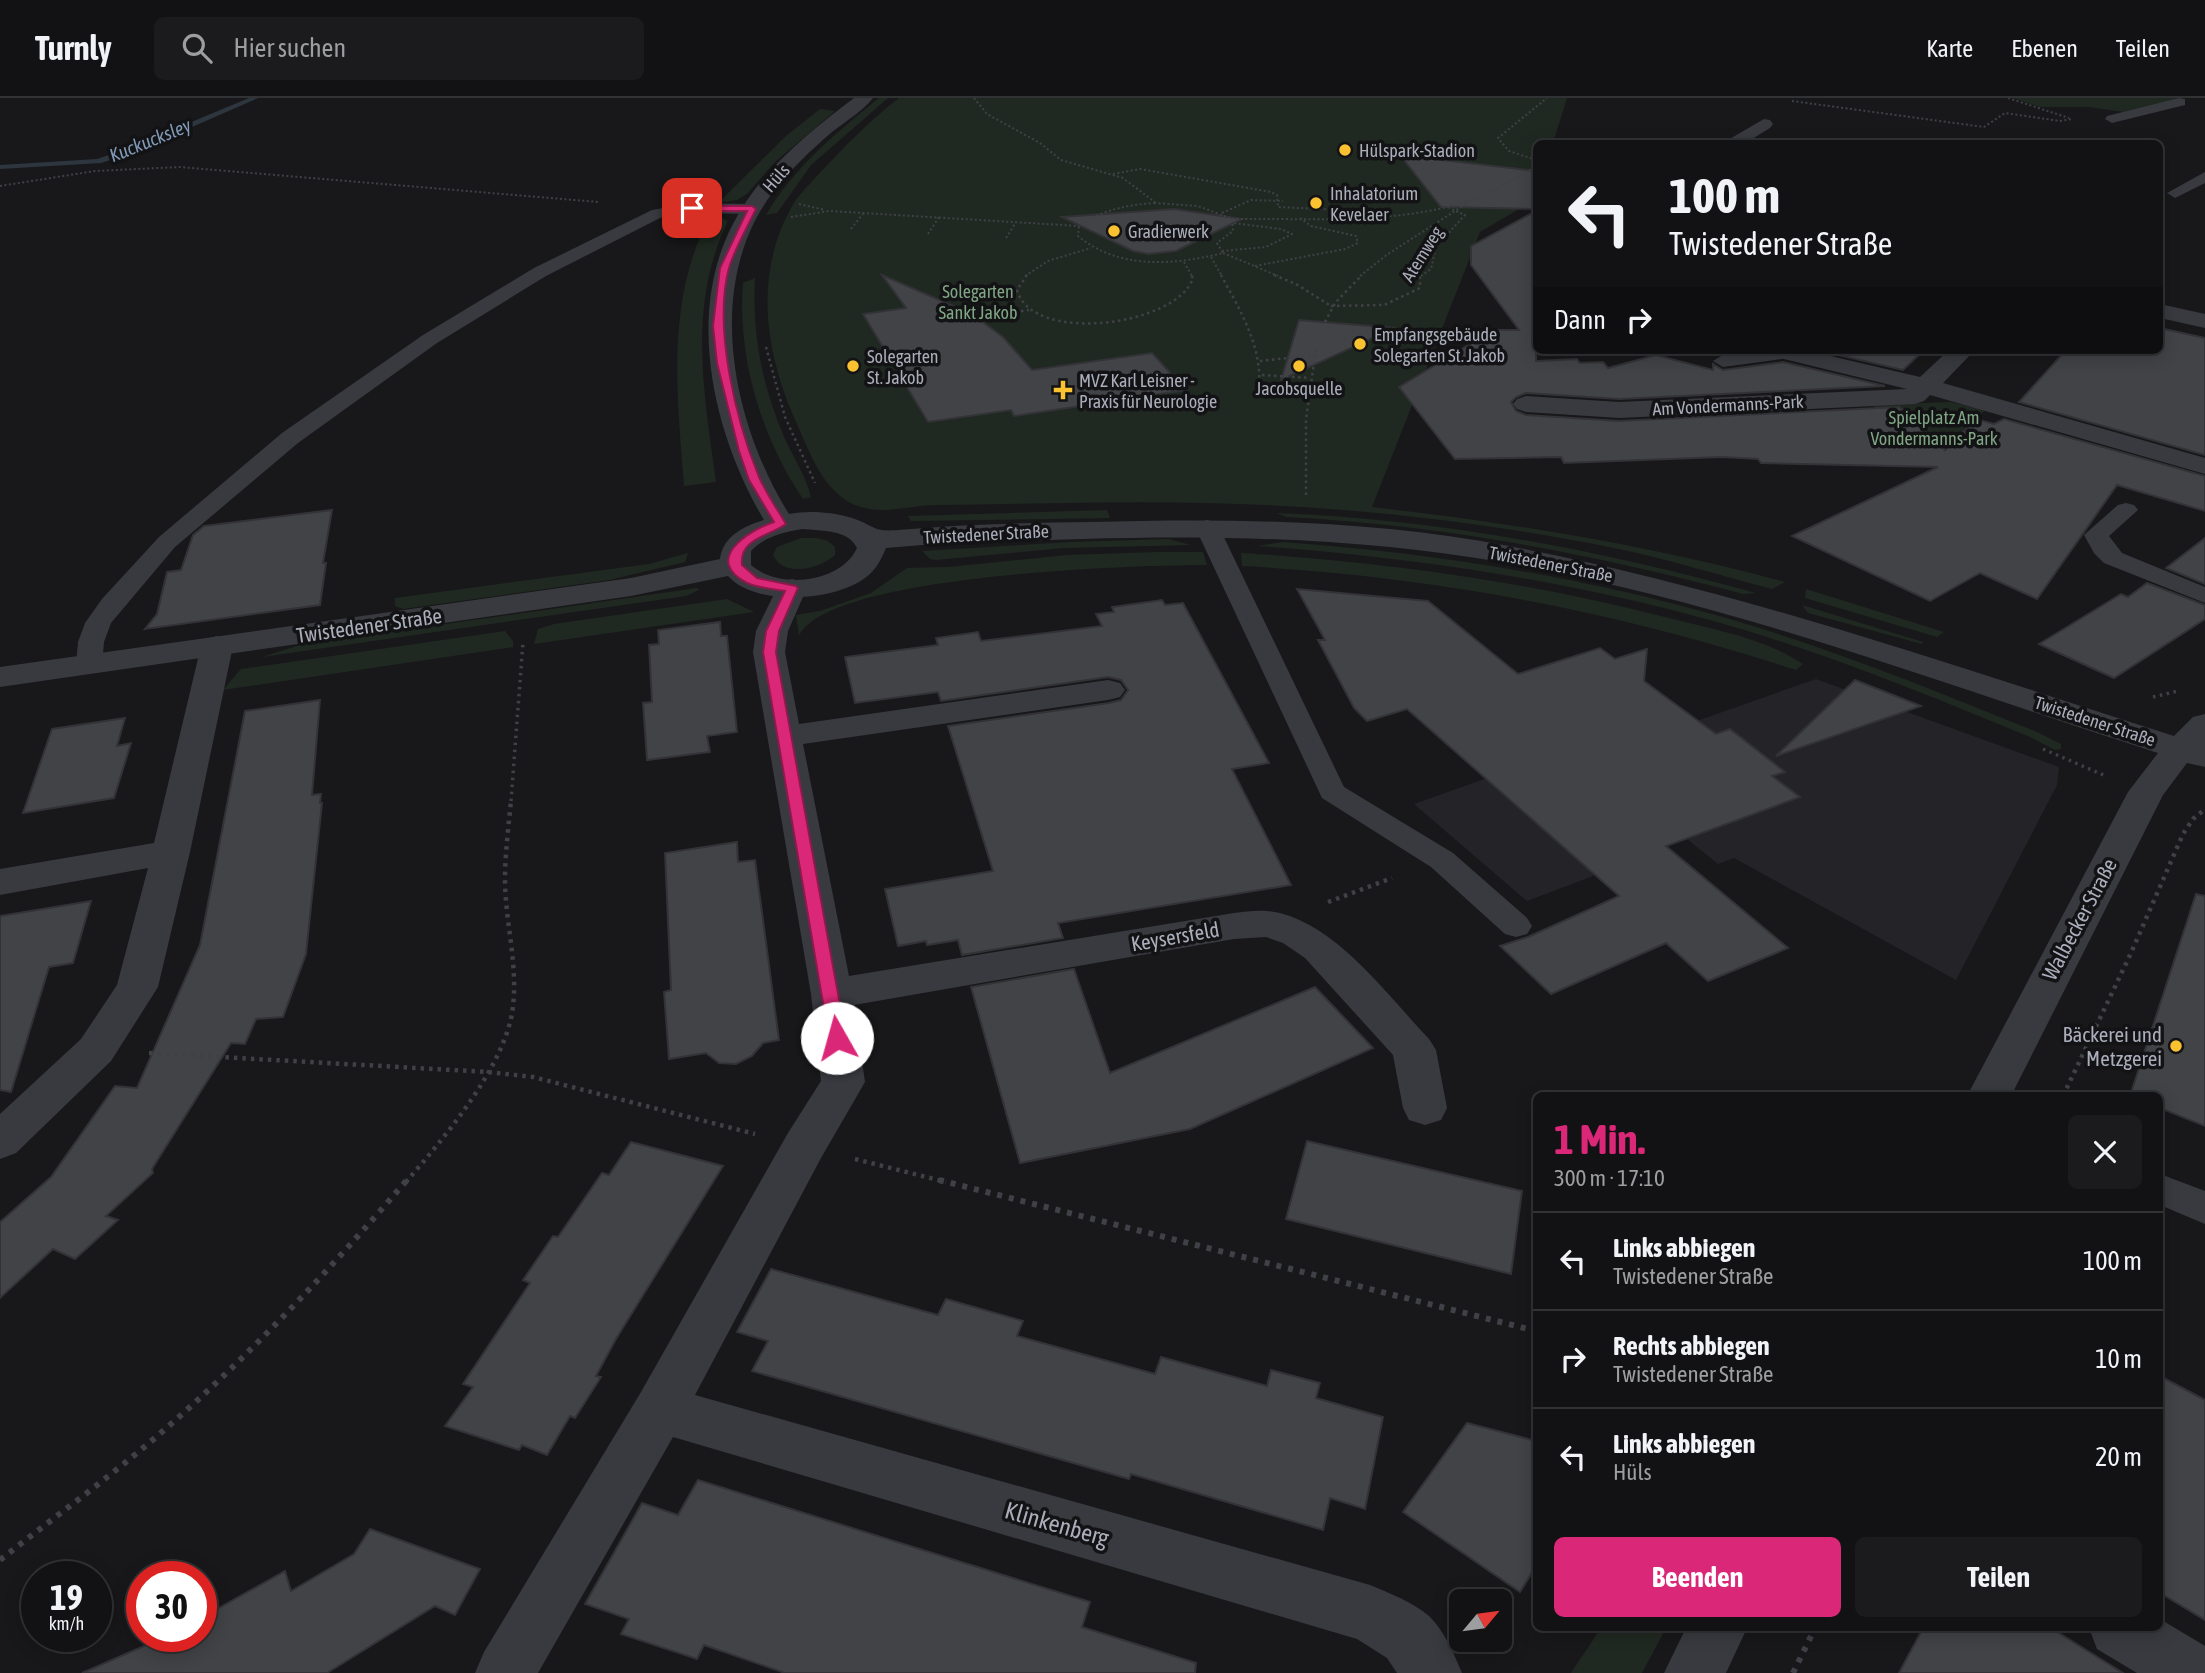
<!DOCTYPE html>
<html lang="de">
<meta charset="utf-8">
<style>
body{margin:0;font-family:"Asap Condensed",sans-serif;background:#1b1b1d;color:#f1f3f6;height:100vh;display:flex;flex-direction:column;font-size:26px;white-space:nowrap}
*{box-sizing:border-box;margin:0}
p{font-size:23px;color:#9c9ea0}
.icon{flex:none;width:38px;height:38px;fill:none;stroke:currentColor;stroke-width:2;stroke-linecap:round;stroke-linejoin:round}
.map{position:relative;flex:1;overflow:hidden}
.sheet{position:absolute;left:1533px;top:994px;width:630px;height:539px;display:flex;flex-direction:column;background:#121214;border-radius:10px;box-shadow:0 4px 18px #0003,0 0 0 2px #313234}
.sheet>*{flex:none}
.guide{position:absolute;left:1533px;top:42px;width:630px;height:214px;border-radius:10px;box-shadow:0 4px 18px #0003,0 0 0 2px #313234;background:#121214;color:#f1f3f6;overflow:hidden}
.needle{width:46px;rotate:61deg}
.buttons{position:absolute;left:1449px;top:1491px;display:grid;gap:14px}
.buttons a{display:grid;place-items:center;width:63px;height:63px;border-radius:10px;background:#121214;box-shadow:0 4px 18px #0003,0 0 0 2px #313234;font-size:35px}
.speed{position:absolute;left:21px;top:1463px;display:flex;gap:14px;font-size:35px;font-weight:700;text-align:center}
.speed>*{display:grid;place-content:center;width:91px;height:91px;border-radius:50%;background:#121214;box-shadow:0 4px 18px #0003,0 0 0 2px #313234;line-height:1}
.speed small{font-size:18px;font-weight:400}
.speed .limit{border:10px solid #d22;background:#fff;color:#111}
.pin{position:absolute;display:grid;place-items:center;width:60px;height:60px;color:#fff;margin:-30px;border-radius:14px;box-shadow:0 4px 10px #0006}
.me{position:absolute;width:77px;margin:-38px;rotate:353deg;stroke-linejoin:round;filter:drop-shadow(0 0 5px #0008)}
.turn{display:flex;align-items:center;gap:24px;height:147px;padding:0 21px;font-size:32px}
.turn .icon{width:91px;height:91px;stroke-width:2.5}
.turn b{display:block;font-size:49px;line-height:60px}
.then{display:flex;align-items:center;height:66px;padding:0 21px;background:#0003;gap:14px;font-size:26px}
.round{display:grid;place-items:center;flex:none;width:74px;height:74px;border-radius:10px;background:#1b1b1d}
.summary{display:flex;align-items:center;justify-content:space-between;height:119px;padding:0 21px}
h1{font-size:42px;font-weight:700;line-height:52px;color:#db2777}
.button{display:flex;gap:14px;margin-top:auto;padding:14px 21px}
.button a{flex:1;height:80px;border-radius:10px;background:#db2777;color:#fff;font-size:28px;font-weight:700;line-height:80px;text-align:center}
.button a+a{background:#1b1b1d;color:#f1f3f6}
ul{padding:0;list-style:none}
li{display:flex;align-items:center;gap:21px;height:98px;padding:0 21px;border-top:2px solid #313234}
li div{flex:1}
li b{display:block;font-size:26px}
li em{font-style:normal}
header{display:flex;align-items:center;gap:42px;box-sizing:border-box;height:98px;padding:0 35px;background:#121214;border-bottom:2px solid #313234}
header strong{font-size:33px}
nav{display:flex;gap:38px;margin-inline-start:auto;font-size:24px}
.search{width:490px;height:63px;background:#1b1b1d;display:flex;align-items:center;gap:18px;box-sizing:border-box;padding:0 24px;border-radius:10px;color:#9c9ea0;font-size:26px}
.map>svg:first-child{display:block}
.built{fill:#242428}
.green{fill:#202921}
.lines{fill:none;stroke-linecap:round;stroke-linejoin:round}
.stream{fill:#2d363f;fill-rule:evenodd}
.building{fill:#424347;stroke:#323237;stroke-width:2}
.path-far4{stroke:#3f4147;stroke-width:2;stroke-dasharray:2 2.5;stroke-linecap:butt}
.path-far3{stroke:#3f4147;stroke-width:2.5;stroke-dasharray:2.5 3.5;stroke-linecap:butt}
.path-far2{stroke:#3f4147;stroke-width:3.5;stroke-dasharray:2.5 4.5;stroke-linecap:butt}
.path-far1{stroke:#3f4147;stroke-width:4.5;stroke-dasharray:3.5 5;stroke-linecap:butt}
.path{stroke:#3f4147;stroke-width:6;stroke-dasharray:5 7;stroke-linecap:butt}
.service{fill:#393a40;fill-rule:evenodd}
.minor{fill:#393a40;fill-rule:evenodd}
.tertiary{fill:#393a40;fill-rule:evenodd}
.route{fill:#db2777;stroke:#8e194d;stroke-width:2}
.poi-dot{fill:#fac131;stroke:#131315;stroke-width:2.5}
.labels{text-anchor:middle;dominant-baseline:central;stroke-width:7;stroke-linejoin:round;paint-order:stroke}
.far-poi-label{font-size:18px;fill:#aaaebb;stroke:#131315;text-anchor:start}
.far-street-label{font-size:18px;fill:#aaaebb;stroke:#131315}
.far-park-label{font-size:18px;fill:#80a685;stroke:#131315}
.far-water-label{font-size:19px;font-style:italic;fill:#809ab7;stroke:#131315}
.street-label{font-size:21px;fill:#aaaebb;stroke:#131315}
.poi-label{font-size:21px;fill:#aaaebb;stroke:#131315;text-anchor:end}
.near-street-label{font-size:24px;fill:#aaaebb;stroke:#131315}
</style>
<header>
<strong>Turnly</strong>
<div class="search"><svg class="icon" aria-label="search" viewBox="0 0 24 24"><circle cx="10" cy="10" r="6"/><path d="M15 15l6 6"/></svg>Hier suchen</div>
<nav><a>Karte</a><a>Ebenen</a><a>Teilen</a></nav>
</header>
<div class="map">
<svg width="2205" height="1575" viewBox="0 0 2205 1575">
<rect width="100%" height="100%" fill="#18181a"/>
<polygon class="built" points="1816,581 2059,669 2057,687 1956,882 1734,760 1718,766 1687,741 1592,774 1593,778 1527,803 1414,706 1549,658 1583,663"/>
<g class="green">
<path d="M879,0H888L811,67L777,115L766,117C795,68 836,35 879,0Z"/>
<path d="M899,0H1567L1553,45L1536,46V71L1486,97L1526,107L1480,134L1372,409C1512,425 1649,447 1785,484L1772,491C1719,477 1667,461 1614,450C1479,423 1344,408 1207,405C1117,403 1027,406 938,407C908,407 883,418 855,407C824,394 810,356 798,328C765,257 752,175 794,105C800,95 810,86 817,78C843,50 869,23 899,0Z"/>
<polygon points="2013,0 2173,0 2178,1 2124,14 2088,9 2040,9"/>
<polygon points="820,11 835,13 775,64 747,96 737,102 718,105 786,38"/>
<path d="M712,115L728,123C687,207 704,295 716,384L684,388C677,296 665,198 712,115Z"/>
<path d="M755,180C752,236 762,287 784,339C793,359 806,378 811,399L803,401C761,339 737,259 743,185Z"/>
<polygon points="1951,304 1985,312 1934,366 1872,307"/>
<polygon points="1107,412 1110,420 911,423 908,418"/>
<path d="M1276,415C1440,421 1599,452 1756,495L1743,496C1593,456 1442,427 1287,419Z"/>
<path d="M801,440H816L828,443L835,449V457C820,471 783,480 773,457L777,449Z"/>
<polygon points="1168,441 1191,447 1064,450 936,462 930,461 922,453 1070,444"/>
<path d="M1283,444C1432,455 1579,478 1723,519C1830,550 1934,592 2037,634L2061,646V651L2055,652L2030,639C1928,597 1824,554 1717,524C1566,482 1413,459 1257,448Z"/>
<path d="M1159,454H1203L1207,467C1139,467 827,476 799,538L796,517L820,513L871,495L907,470L948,469L1067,457Z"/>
<polygon points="688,455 685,464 609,482 403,511 395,508 395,500 649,466"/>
<path d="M1241,455C1388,464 1530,484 1673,521C1716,532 1766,541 1803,566L1796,572C1616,513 1431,478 1242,468Z"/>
<polygon points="697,490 699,492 686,498 262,559 300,547"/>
<polygon points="1806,491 1944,534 1937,539 1805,500"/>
<polygon points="727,501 754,514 534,546 538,531 554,526"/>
<polygon points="1802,507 1923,544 1922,546 1808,515"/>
<polygon points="505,533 513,543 513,549 223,592 241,571"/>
<polygon points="1601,1530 1666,1530 1642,1575 1571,1575"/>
</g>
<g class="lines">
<polygon class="stream" points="249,0 258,0 135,54 101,65 0,71 0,67 97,61 129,50"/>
</g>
<g class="building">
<polygon points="1400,57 1536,73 1536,111 1441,109"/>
<polygon points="1174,111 1242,121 1176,153 1148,156 1133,153 1062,119"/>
<polygon points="1536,113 1536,263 1577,261 1580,265 1603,264 1608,270 1656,257 1713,272 1713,266 1723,272 1783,264 1885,288 1619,301 1526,295 1516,299 1511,304 1516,313 1526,317 1619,323 1899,309 1945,352 1976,321 1994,326 2004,321 2205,378 2205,413 2117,387 2037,501 1980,475 1930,503 1792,438 1938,369 1761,365 1758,361 1722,359 1564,365 1561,359 1455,361 1399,289 1493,232 1519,232 1471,167 1471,148"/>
<polygon points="882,177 972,216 1003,239 1032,272 1152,255 1186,292 1014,318 1011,312 928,324 863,216 906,210"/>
<polygon points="1299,222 1395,230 1281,282"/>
<polygon points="2160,230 2205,240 2205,357 2019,304 2066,252 2160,252"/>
<polygon points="1817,252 1924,252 1903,272"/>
<polygon points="332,412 323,465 326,465 320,507 145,531 157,516 167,474 181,472 193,437 204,428"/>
<polygon points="2205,440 2205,486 2166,470"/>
<polygon points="2147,485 2205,507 2205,521 2114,580 2039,546 2121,496 2128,499"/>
<polygon points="1297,491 1428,503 1518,576 1600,550 1615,561 1647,551 1644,583 1716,636 1730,631 1785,674 1772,678 1800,699 1666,748 1788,850 1708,883 1666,845 1551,896 1500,848 1528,839 1619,798 1407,611 1367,623 1354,610 1318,542 1325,542"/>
<polygon points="1162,502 1165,507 1183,505 1269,665 1232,671 1291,787 1058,825 1063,840 962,857 958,842 927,847 926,843 898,848 885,791 993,773 948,628 1109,605 1121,602 1128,592 1121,582 1108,579 941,603 938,594 855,605 845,559 938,547 936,540 978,534 981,543 1102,528 1096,516 1114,514 1112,509"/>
<polygon points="720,524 721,538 727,538 737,634 707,638 710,654 647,662 643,605 652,604 649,547 659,546 658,532"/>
<polygon points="1855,582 1921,608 1776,658"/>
<polygon points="320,602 312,697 321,696 320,705 322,705 306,856 283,919 256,921 245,946 231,945 152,1071 153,1075 106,1118 118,1122 75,1161 53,1151 0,1200 0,1124 51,1079 115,988 137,990 200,847 245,613"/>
<polygon points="125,620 117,648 131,645 114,700 23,715 52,631"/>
<polygon points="737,744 738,764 755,762 779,942 763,945 752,958 736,966 719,965 706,955 669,961 664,894 671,892 665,755"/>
<polygon points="2196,796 2205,798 2205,1028 2160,1010 2160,998 2130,998"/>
<polygon points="91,803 73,865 49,869 11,994 0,992 0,818"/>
<polygon points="1074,871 1110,975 1315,889 1373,950 1190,1031 1020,1065 971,889"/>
<polygon points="1307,1043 1522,1093 1511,1176 1286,1121"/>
<polygon points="631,1044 723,1068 616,1241 596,1278 601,1279 575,1320 570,1318 547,1357 522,1347 519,1352 445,1328 473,1289 463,1286 530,1185 523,1182 553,1138 558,1139 602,1075 609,1077"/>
<polygon points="771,1171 938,1217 946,1201 1023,1223 1017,1238 1155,1276 1161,1259 1267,1288 1271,1272 1320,1285 1316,1300 1383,1319 1365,1411 1330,1400 1323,1432 1131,1376 1129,1381 752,1273 768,1243 737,1234"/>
<polygon points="2160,1278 2205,1302 2205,1522 2160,1495"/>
<polygon points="1467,1325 1536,1343 1536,1468 1520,1494 1403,1414"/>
<polygon points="698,1382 1090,1504 1082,1529 1196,1565 1195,1575 785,1575 704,1547 697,1561 621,1536 629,1521 585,1506 642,1405 678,1417"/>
<polygon points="370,1431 480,1471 455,1517 435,1508 327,1575 82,1575 167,1538 201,1538 201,1520 285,1473 291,1493 354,1456"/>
<polygon points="1923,1530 2051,1530 2123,1575 1899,1575"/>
</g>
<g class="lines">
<g class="path-far4">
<polyline points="974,0 987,16 1040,45 1061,62 1123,80 1156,105"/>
<polyline points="2008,0 2069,20"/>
<polyline points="1792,3 1984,29 2005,15 2060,23 2072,21"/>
<polyline points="1536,62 1509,53 1498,40 1547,0"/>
<polyline points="1113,76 1140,71 1271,94 1277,97 1278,109 1363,113 1370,116"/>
<polyline points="0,88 95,73 180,69 598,104"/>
<path d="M1154,105L1198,108L1232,121L1233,133L1217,145L1223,155C1174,167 1119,172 1078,138L1079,128C1102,112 1126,107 1154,105Z"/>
<polyline points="799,106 825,112"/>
<polyline points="1222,115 1251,102 1283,103"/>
<polyline points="791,119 829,113 1079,128"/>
<path d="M1232,121C1309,120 1394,127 1469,103C1492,96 1514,80 1536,69"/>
<polyline points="851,131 863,116"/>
<polyline points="928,136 939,119"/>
<polyline points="1006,140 1016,124"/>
<polyline points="1222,153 1266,149 1292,136 1281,131 1232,125"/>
<polyline points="1223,155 1278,178"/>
<polyline points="1211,159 1222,178"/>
<polyline points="1184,164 1192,178"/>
<polyline points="1255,168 1345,151 1358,145 1356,138 1311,128 1300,120"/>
<polyline points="1025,178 1048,163 1091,150"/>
<polyline points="1360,178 1388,156 1469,104"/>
<polyline points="1421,178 1431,171 1436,149 1465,117 1449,110"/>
</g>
<g class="path-far3">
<path d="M1027,177L1017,192C1032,247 1177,228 1193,180L1191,177"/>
<path d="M1221,177C1239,210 1262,248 1259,287"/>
<polyline points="1274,177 1296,186 1331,208"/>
<polyline points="1331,208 1384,207 1420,190 1420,179 1423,177"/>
<polyline points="1015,214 1029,212"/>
<polyline points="1325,224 1335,205 1362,177"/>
<polyline points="766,249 785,319 815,385"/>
<polyline points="1260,263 1315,257"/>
<polyline points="1262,277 1310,280"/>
<polyline points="1306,397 1306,321 1316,251"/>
</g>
<g class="path-far2">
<polyline points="2153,599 2178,593"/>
<polyline points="2043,651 2106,678"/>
<polyline points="511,703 523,544"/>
</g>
<g class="path-far1">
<polyline points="1328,804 1392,780"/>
<polyline points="149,955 488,974 533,979 755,1036"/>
<polyline points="2063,998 2131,855 2183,736 2193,721 2205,711"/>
<polyline points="855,1061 946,1084"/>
<path d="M406,1084C443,1041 507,967 513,908C518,866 505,823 505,781C505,754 509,727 511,701"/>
</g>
<g class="path">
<polyline points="939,1082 1536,1233"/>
<path d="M0,1462C57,1417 117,1374 171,1326C256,1251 333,1168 407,1082"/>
<polyline points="1793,1575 1815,1530"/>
</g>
<g class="service">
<polygon points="2179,0 2185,1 2185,7 2112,25 2105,21 2107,18"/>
<polygon points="2205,74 2205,85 2175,100 2167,95"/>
<polygon points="692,105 752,106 760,111 752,116 692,115 662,119 546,178 437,245 298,345 175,449 111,525 104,544 102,567 98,573 89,575 80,573 76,567 78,544 85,525 102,501 159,439 282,335 423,237 534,170 652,112"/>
<polygon points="1761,252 1815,252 1805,258 1723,269 1713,263 1723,257"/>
<polygon points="2126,405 2134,407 2138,412 2109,438 2122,455 2205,489 2205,505 2104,465 2094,455 2084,437 2118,407"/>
<polygon points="1207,422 1215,424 1219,429 1344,689 1453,755 1527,820 1532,828 1527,836 1516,839 1505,836 1431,769 1322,700 1195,429 1199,424"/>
<polygon points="2160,1076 2205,1093 2205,1126 2160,1107"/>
</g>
<g class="minor">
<polygon points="1764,21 1770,22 1773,26 1770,30 1744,46 1721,46"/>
<polygon points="2160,206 2205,216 2205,230 2160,220"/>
<polygon points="1776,252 1805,252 1920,279 1949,252 1975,252 1943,285 2205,360 2205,376 1930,297 1924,303 1915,306 1619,320 1526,314 1517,311 1513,306 1517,301 1526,298 1619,304 1907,291 1784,261"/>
<path d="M792,481L803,484L807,490L788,533L785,554L799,626L1108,582L1120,585L1125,592L1120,599L1108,602L803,646L849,878L1234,815C1244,814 1256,812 1267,813C1331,819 1386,896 1429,941L1436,952L1447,1010L1441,1022L1425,1027L1409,1022L1403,1010L1393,957L1305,860L1283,845L1266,839L1234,841L854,907L865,984L821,1060L695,1297L1370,1487C1389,1495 1413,1504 1429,1518C1444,1532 1454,1556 1462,1575H1397L1387,1560L1357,1541L673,1339L538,1575H475L484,1554L641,1294L788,1035L821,983L811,896L753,554L756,533L777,490L781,484Z"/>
<polygon points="217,538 228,541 233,548 190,754 158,889 111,963 16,1055 0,1061 0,1016 81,941 117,887 148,770 0,797 0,771 154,745 201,548 206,541"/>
<polygon points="2160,1521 2205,1548 2205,1575 2137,1575 2097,1551 2089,1530 2160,1530"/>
</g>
<g class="tertiary">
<path d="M854,0H873C863,13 846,23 832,34C811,52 790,72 773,94C703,186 732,325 789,416C808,412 834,414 852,420C876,428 871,434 898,432C962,426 1026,425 1090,424C1230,420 1372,422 1509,448C1736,491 1954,568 2174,638L2193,619L2205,616V669L2187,665L2163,697L2011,998H1967L2128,694L2158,655C1943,586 1729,504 1506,465C1364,440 1225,437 1082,441C1017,443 951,444 886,450C880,465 873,476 859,484C827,503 755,508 728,478L631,498L0,589V569L631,480L720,461C723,438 744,428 764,422C714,338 685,217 733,126C760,73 808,35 854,0ZM802,431C821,433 848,431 857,450C841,485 779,492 751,467V453C764,439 783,434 802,431Z"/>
<polygon points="1686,1530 1747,1530 1726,1575 1664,1575"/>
</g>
</g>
<path class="route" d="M752,108L756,111C747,130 735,150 729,170C713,229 736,323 759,379C766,395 777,411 786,426C770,438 739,440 742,467L757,480L796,488L798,490L779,533L776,554L846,940L844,945H831L829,940L763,554L766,533L785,493C773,491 758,490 747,485C703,462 747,433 774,424L749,382L739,353L717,265L713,228L720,170L747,113H692L688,110L692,108Z"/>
<g class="poi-dot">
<circle cx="1345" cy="52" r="7"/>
<circle cx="1316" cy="105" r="7"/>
<circle cx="1114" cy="133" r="7"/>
<circle cx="1360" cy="246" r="7"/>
<circle cx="853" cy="268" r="7"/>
<circle cx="1299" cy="268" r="7"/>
<path d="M1059.5 281.5h7v7h7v7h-7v7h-7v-7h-7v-7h7z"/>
<circle cx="2176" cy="948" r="7"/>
</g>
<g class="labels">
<g class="far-poi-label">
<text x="1359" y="52">Hülspark-Stadion</text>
<text x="1330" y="95">Inhalatorium<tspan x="1330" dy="21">Kevelaer</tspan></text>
<text x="1128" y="133">Gradierwerk</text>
<text x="1374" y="236">Empfangsgebäude<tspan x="1374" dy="21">Solegarten St. Jakob</tspan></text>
<text x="867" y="258">Solegarten<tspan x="867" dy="21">St. Jakob</tspan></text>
<text x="1079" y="282">MVZ Karl Leisner -<tspan x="1079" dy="21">Praxis für Neurologie</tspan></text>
<text x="1299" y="290" text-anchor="middle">Jacobsquelle</text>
</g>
<g class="far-street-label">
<text transform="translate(776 80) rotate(-49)">Hüls</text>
<text transform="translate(1422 156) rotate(-58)">Atemweg</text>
<text transform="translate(1728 307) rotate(-3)">Am Vondermanns-Park</text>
<text transform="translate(986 436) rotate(-3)">Twistedener Straße</text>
<text transform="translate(1551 466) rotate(11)">Twistedener Straße</text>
<text transform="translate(2095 623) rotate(18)">Twistedener Straße</text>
</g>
<g class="far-park-label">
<text x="978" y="193">Solegarten<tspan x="978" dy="21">Sankt Jakob</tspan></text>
<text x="1934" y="319">Spielplatz Am<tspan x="1934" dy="21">Vondermanns-Park</tspan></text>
</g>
<g class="far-water-label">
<text transform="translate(150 42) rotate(-22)">Kuckucksley</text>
</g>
<g class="street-label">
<text transform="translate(369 527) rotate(-8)">Twistedener Straße</text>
<text transform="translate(2079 821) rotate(-62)">Walbecker Straße</text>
<text transform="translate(1175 838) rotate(-10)">Keysersfeld</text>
</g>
<g class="poi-label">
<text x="2162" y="936">Bäckerei und<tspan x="2162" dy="24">Metzgerei</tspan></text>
</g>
<g class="near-street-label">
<text transform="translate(1057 1426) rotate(16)">Klinkenberg</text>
</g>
</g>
</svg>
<div class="buttons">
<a><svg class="needle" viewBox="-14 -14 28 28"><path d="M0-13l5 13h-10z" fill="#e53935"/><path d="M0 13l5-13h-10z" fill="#9c9ea0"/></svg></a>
</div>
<div class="speed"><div>19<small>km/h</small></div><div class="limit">30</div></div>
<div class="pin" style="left:692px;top:110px;background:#d93025"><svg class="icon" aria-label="arrive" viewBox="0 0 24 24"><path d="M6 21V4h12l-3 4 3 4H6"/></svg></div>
<svg class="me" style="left:837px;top:940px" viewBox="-20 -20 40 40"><circle r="19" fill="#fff"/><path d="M0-13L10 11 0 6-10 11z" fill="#db2777"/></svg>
<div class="guide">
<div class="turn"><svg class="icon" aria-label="left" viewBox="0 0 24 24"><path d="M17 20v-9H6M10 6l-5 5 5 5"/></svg><div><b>100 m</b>Twistedener Straße</div></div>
<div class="then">Dann<svg class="icon" aria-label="right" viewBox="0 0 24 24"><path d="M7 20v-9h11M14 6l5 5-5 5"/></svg></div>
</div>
<section class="sheet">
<div class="summary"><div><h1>1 Min.</h1><p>300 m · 17:10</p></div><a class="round"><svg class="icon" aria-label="close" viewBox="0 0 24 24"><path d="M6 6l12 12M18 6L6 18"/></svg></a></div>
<ul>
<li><svg class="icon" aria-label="left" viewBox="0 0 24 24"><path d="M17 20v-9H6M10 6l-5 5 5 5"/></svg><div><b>Links abbiegen</b><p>Twistedener Straße</p></div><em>100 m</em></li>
<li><svg class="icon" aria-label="right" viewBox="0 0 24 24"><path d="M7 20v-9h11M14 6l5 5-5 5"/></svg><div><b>Rechts abbiegen</b><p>Twistedener Straße</p></div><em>10 m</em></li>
<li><svg class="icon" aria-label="left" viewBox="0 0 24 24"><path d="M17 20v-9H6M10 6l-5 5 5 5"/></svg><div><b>Links abbiegen</b><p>Hüls</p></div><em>20 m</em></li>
</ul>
<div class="button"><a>Beenden</a><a>Teilen</a></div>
</section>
</div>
